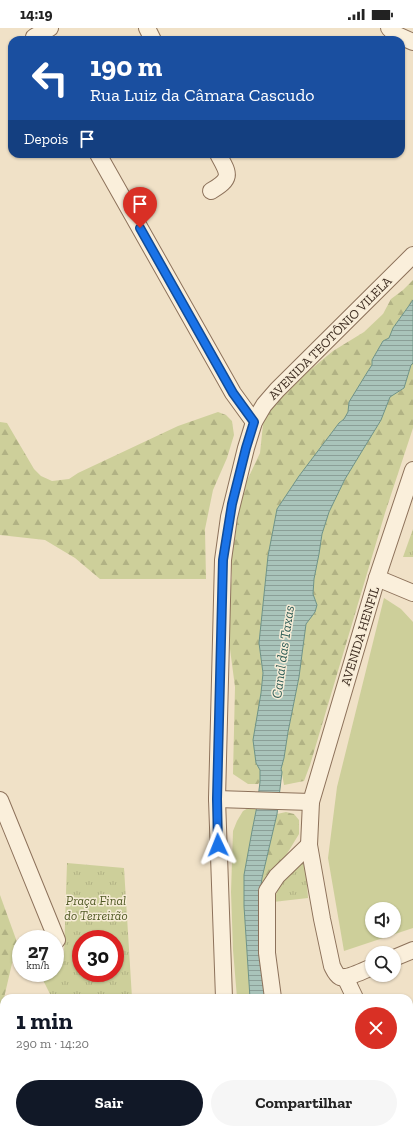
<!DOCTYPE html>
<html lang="pt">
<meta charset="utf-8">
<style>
body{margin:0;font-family:"Zilla Slab",serif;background:#f6f6f6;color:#222;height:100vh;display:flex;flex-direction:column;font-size:15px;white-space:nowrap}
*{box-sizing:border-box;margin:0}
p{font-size:13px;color:#767676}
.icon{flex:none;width:22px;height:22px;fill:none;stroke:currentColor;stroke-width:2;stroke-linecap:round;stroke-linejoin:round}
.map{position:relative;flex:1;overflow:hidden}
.sheet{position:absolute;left:0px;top:966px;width:413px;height:140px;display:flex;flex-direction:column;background:#fff;border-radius:12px 12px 0 0;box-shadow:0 1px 3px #0004}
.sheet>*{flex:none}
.top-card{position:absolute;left:8px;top:8px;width:397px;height:122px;border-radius:12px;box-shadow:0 1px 3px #0004;background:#1a4fa0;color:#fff;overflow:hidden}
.buttons{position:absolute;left:365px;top:874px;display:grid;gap:8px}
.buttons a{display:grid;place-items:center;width:36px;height:36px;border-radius:50%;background:#fff;box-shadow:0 1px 3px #0004;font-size:20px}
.speed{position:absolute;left:12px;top:902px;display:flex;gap:8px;font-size:20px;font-weight:700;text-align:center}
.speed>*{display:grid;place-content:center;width:52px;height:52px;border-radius:50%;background:#fff;box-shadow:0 1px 3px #0004;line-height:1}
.speed small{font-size:10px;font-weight:400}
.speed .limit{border:6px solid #d22;background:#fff;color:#111}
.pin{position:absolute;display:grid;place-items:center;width:34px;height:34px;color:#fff;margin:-41px -17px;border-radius:50% 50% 50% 0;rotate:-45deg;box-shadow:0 0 4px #0007}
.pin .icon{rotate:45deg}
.me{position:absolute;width:44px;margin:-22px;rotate:358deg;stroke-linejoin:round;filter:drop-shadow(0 0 3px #0008)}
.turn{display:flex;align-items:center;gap:14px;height:84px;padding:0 16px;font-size:18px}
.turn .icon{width:52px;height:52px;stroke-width:2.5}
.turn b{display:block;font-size:28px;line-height:34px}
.then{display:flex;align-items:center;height:38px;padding:0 16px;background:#0003;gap:8px;font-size:15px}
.round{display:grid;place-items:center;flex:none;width:42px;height:42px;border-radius:21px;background:#f6f6f6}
.headline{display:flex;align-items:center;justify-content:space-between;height:68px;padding:0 16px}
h1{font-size:24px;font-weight:700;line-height:30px;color:#111827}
.action{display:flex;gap:8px;margin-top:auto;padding:8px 16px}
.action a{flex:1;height:46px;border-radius:24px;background:#111827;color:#fff;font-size:16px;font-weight:700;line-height:46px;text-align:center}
.action a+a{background:#f6f6f6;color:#222}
.status{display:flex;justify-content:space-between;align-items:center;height:28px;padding:0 20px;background:#fff;direction:ltr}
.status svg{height:11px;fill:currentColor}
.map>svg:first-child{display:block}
.green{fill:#cdcf9a;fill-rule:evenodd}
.forest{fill:url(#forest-firs)}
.park{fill:url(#park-tufts);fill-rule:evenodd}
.water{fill:url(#water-rules);stroke:#6e9387}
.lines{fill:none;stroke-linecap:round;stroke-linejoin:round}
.street-casing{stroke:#8d725b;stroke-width:18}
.street{stroke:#faefdb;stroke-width:16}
.route-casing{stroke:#114b97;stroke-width:10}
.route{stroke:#1a73e8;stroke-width:7}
.labels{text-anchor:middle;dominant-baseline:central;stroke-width:3;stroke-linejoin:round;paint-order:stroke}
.street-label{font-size:13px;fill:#3d2c20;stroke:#f7ecd7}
.park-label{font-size:13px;font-style:italic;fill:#515a25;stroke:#f7ecd7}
.water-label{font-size:14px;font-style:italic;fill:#2e5d57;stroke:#f7ecd7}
</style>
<div class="status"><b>14:19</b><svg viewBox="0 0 49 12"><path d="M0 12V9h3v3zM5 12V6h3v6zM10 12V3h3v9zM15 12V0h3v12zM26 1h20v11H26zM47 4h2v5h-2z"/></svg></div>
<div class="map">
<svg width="413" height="1106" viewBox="0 0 413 1106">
<defs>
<pattern id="forest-firs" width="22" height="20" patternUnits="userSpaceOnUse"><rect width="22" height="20" fill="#cdcf9a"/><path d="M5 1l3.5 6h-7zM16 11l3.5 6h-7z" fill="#b1b284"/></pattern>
<pattern id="park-tufts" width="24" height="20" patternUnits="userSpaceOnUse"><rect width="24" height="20" fill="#cdcf9a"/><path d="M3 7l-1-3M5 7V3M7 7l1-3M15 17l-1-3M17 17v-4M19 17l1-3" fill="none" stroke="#b1b284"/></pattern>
<pattern id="water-rules" width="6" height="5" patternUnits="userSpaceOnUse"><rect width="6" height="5" fill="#a9c4ba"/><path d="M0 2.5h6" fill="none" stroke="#8b9f97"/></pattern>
</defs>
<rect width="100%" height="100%" fill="#f0e1c7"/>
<g class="green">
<path d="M384,570L401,581L413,594V900L344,923L328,830L337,759ZM372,881H394V903H372Z"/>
<polygon points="252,778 257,778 252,803 244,847 244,878 250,970 237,970 233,922 231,864 233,803 237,793 243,783"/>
</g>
<g class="forest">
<polygon points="413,252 413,272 393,300 389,310 383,313 372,332 372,337 368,343 349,374 348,384 344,391 339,395 299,448 277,481 268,528 259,615 263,645 256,735 260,742 260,754 258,756 248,756 233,746 235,659 230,621 228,582 232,549 231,535 242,463 260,425 264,387 298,352 333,323 364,304 383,286 391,271 403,262"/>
<polygon points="413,335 413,400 385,485 310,737 304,753 284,757 281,741 284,730 288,704 299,649 306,596 315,584 317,577 313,566 314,551 319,526 322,506 329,484 345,451 381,392 390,369 404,360 411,337"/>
<polygon points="218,384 226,387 232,393 234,407 227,430 213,462 205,501 206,551 100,551 75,530 45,512 0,507 0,394 7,395 34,441 41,448 52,453 69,451 78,445 178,398"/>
<polygon points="286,784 294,786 299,792 299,806 285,829 273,842 261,861 262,850 277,786"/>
<polygon points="0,867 17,914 0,987"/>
</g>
<g class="park">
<polygon points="413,501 413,529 403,529"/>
<polygon points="302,832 306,843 308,870 273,874 277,864 288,844"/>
<path d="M67,835L124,840L132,970H52L40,946L41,945H55V934L64,926ZM81,911H115V945H81Z"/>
</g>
<g class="water">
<polygon points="413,272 413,335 411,337 404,360 390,369 381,392 345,451 329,484 322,506 319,526 314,551 313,566 317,577 315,584 306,596 299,649 288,704 284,730 281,741 282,744 277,786 262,850 259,872 266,970 250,970 244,878 244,847 252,803 257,778 260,754 260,742 256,735 253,712 261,665 263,645 259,615 268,528 277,481 299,448 339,395 344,391 348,384 349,374 368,343 372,337 372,332 383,313 389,310 393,300"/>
<polygon points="297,1102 315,1102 317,1106 299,1106"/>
</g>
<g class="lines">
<g class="street-casing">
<g id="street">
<polyline points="147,0 153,12"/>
<polyline points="389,0 395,6 413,14"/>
<polyline points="34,9 50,0"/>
<polyline points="98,126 224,349 233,365 254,394"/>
<path d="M211,163C233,150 229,146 218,126"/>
<polyline points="377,550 413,565"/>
<polyline points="217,771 311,774"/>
<polyline points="0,772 57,912"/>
<polyline points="394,930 413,922"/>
<path d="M372,939C365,942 347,951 340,949C336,947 334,942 332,938L322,891L309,817L311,774L377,550L413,442"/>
<polyline points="345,949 355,970"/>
<polyline points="224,970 217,771 223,532 229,489 246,420 254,394 264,377 277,362 413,227"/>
<polyline points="273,970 267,925 267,863 277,848 309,817"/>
<polyline points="409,1043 413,1047"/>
<polyline points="281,1102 283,1106"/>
<polyline points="324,1102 326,1106"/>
<polyline points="15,1106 21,1102"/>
</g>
</g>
<use href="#street" class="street"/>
</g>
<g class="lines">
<g class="route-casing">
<polyline id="route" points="140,200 224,349 233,365 254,394 246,420 232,476 223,532 217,771 218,817"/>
</g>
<use href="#route" class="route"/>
</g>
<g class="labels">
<g class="street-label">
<text transform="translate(330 310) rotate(-45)">AVENIDA TEOTÔNIO VILELA</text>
<text transform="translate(360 608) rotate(-73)">AVENIDA HENFIL</text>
</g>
<g class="park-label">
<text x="96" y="872">Praça Final<tspan x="96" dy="15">do Terreirão</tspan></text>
</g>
<g class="water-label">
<text transform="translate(283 624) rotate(-82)">Canal das Taxas</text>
</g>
</g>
</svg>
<div class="buttons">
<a><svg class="icon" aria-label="sound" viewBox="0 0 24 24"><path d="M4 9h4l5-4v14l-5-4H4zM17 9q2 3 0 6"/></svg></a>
<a><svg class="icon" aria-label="search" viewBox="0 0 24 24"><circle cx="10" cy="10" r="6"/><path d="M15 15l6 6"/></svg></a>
</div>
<div class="speed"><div>27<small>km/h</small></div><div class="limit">30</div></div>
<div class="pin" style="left:140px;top:200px;background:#d93025"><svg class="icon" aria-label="arrive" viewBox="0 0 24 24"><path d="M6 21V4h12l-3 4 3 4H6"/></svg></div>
<svg class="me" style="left:218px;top:817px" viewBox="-20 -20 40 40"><path d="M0-17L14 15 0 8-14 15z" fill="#1a73e8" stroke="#fff" stroke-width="4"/></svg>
<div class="top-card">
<div class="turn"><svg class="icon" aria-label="left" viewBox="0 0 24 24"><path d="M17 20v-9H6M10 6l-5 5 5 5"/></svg><div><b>190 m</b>Rua Luiz da Câmara Cascudo</div></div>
<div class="then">Depois<svg class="icon" aria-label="arrive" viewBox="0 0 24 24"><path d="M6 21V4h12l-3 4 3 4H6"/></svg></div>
</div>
<section class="sheet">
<div class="headline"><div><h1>1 min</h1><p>290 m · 14:20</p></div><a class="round" style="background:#d93025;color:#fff"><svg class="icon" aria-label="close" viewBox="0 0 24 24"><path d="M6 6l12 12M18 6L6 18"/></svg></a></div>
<div class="action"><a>Sair</a><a>Compartilhar</a></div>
</section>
</div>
